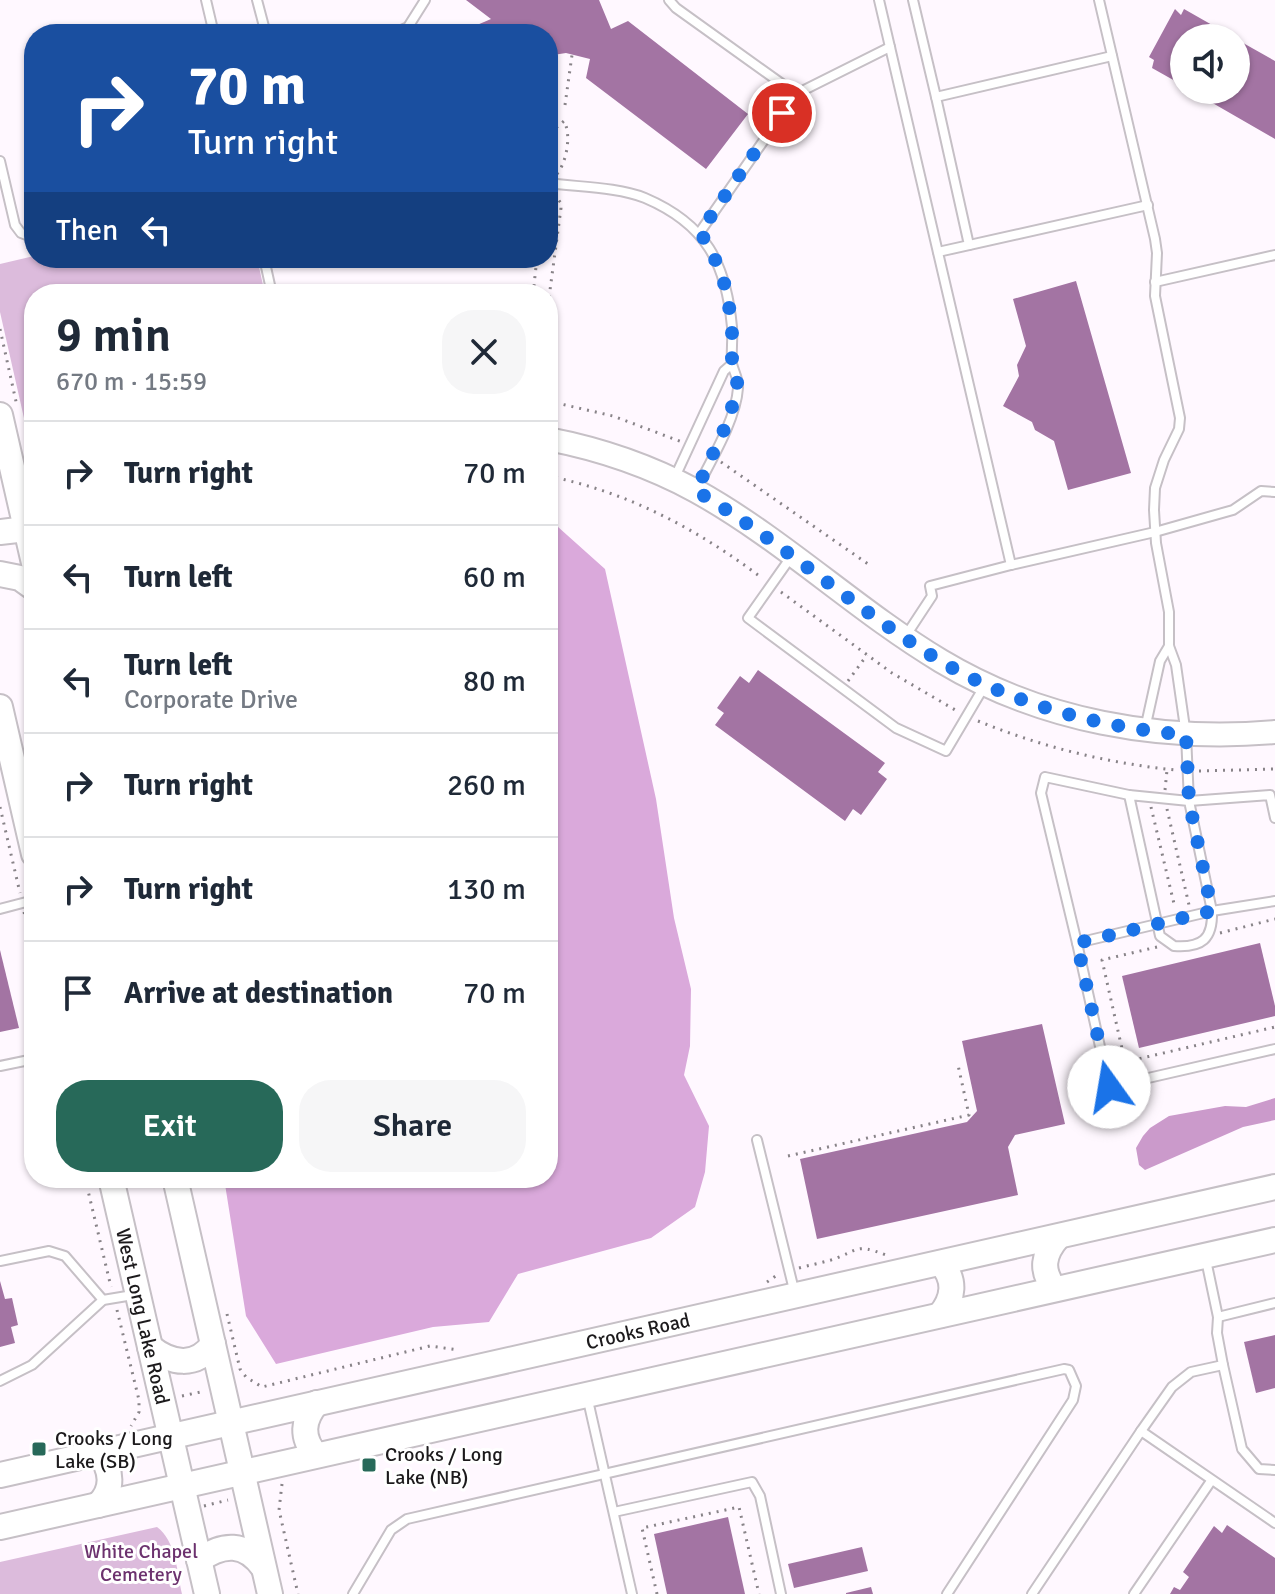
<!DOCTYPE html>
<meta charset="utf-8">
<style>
body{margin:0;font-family:Signika,sans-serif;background:#f6f6f7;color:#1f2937;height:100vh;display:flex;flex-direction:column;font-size:30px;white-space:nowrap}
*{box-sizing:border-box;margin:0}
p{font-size:26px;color:#747a83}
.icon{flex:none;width:44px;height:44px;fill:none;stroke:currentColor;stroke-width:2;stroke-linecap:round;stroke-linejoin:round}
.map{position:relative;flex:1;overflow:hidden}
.side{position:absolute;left:24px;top:284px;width:534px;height:904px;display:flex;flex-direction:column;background:#fff;border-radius:32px;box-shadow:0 2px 6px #0004}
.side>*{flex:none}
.banner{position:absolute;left:24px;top:24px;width:534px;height:244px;border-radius:32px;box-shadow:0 2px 6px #0004;background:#1a4fa0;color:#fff;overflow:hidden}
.controls{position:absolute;left:1170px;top:24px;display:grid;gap:16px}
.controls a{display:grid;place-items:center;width:80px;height:80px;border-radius:50%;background:#fff;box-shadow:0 2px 6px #0004;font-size:40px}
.pin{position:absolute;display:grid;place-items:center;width:68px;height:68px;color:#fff;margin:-34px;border:4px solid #fff;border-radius:50%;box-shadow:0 2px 8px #0007}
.me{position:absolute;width:88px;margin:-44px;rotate:347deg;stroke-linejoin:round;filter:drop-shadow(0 0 6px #0008)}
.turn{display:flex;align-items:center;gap:28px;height:168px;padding:0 32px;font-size:36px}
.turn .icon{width:104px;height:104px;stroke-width:2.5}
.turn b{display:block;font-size:56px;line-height:68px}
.then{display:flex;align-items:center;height:76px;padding:0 32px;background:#0003;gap:16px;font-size:30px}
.round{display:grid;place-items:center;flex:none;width:84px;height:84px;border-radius:32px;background:#f6f6f7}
.overview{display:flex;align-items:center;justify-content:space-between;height:136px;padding:0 32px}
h1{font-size:48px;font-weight:600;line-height:60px}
.cta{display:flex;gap:16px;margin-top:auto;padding:16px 32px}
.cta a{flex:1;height:92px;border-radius:32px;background:#276959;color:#fff;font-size:32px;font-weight:600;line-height:92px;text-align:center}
.cta a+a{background:#f6f6f7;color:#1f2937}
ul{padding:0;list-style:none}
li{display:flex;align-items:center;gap:24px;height:104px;padding:0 32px;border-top:2px solid #e0e1e3}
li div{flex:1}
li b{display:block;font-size:30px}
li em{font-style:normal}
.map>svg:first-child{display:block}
.green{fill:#dcbbdc}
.forest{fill:#daa9db}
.water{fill:#cb9acb}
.building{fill:#a374a3}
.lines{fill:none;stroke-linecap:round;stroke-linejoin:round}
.service-casing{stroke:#c6c0c6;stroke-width:12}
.tertiary-casing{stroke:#c6c0c6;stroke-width:26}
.secondary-casing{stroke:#c6c0c6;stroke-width:28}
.path{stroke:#888388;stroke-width:3;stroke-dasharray:2 6;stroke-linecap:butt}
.service{stroke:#fff;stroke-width:8}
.tertiary{stroke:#fff;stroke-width:22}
.secondary{stroke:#fff;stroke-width:24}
.route{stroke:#1a73e8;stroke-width:14;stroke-dasharray:0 25.2}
.poi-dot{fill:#276959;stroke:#fff;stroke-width:3}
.labels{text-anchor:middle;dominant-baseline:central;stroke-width:6;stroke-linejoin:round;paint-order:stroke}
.street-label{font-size:20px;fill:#1c1a1c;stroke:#fff}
.poi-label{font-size:20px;fill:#1c1a1c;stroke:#fff;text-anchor:start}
.park-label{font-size:20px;fill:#6c326e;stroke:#fff}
</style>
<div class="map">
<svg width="1275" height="1594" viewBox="0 0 1275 1594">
<rect width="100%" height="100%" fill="#fff8ff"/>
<g class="green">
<polygon points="34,256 257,258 265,294 34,294 33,458 0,312 0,264"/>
<path d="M157,1527C176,1541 177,1572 182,1594H0V1562Z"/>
</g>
<polygon class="forest" points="548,518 605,569 656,799 674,918 691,989 690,1046 684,1075 709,1126 705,1172 695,1207 651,1238 518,1274 489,1322 433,1327 276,1364 246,1316 224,1178 548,1178"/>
<polygon class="water" points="1275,1098 1275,1120 1243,1127 1145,1170 1139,1165 1136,1148 1143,1136 1150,1128 1169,1116 1225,1106 1246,1107"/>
<g class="building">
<polygon points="466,0 599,0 611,29 628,21 748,114 706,169 586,78 590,59 566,53 553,55 548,81 548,34 456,34 491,19"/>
<polygon points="1175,9 1181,15 1184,9 1235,38 1184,38 1184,86 1152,68 1154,60 1149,57"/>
<polygon points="1236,39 1275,61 1275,139 1190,90 1236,90"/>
<polygon points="1076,281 1131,473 1068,490 1054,441 1035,430 1032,422 1003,406 1019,376 1017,365 1026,346 1013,299"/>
<polygon points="758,670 885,763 878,772 887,779 861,815 853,809 845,821 715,725 724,713 717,708 740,676 749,683"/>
<polygon points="1260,943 1275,1006 1275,1016 1139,1048 1122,976"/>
<polygon points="0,950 19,1028 0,1032"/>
<polygon points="1042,1024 1065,1124 1015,1135 1008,1147 1018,1195 817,1239 800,1159 967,1122 977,1111 962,1041"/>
<polygon points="0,1281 5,1299 12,1298 18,1325 11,1327 15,1343 0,1347"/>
<polygon points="1275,1335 1275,1388 1256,1393 1244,1342"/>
<polygon points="728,1517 745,1594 667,1594 654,1534"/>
<polygon points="1227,1525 1275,1558 1275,1594 1170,1594 1174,1587 1180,1590 1189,1577 1183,1572 1214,1526 1222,1533"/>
<polygon points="862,1547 868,1571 794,1588 788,1564"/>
<polygon points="871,1587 873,1594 846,1594 846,1593"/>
</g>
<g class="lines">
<g class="service-casing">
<g id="service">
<polyline points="206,0 214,34"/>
<polyline points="257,0 266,34"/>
<polyline points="669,0 676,8 796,94 700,232"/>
<polyline points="879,0 1011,565 930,586 932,596 905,637"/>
<polyline points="913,0 936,97"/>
<polyline points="1099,0 1155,239 1157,253 1155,296 1180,418 1179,429 1164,460 1155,488 1154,510 1156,543 1169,612 1169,646 1176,665 1186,735 1189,801 1270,795 1275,818"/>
<polyline points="393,34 408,27 425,0"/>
<polyline points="796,94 890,47"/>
<polyline points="0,161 15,225 21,233 34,238"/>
<path d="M548,183C577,187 618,187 645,198C706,224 726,263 732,327C733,339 731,352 732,364C734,372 739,380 738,388C736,420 710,462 696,490"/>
<polyline points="969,245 936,97 1112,56"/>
<polyline points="938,252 1148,205"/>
<polyline points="264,258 272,294"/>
<polyline points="1155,282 1275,255"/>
<polyline points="675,477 724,371 732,364"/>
<polyline points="791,557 748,618 896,728 946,751 985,685"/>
<polyline points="1011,565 1155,532 1233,510 1261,491 1275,492"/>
<polyline points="1145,729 1160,661 1169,646"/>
<path d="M1129,795L1189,801L1212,911C1213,939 1202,948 1174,946L1160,936Z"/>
<polyline points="1275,901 1212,911 1077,943 1109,1087 1275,1049"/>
<polyline points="0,909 34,900"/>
<polyline points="1077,943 1041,793 1045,777 1129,795"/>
<polyline points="0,1066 34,1059"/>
<polyline points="757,1140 795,1294"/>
<polyline points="1206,1260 1218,1317 1217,1333 1223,1365 1242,1449 1259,1469 1275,1470"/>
<polyline points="0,1261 49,1251 65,1256 103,1300"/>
<polyline points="1218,1317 1275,1303"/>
<polyline points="0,1381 32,1365 103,1300 133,1295"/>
<polyline points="587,1396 632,1594"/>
<polyline points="1141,1431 1172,1387 1191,1372 1223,1365"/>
<polyline points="614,1512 752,1482 760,1496 781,1594"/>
<polyline points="353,1594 391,1530 407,1519 1064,1369 1069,1370 1076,1386 1073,1400 947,1594"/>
<polyline points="1032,1594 1141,1431 1275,1523"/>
<polyline points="1134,1594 1211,1481"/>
</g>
</g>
<g class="tertiary-casing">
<path id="tertiary" d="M548,439C600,449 650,466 696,491C784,540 856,610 941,661C1041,721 1160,742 1275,732"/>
</g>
<g class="secondary-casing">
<g id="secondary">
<polyline points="0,415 34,563"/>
<polyline points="0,532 26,529"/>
<polyline points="0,574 20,578 34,588"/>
<polyline points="0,707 34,854"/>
<path id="s1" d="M111,1178L207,1594"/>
<polyline points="175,1178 270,1594"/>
<path d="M1055,1289C1040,1271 1043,1254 1058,1237"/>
<path d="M940,1315C954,1298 956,1280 941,1263"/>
<path d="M150,1347C171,1364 196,1368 213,1344"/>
<path d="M316,1455C301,1438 302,1420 317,1403"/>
<path id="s2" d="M0,1475L1275,1187"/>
<path d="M98,1505C114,1490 112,1470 99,1453"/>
<polyline points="0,1527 1275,1240"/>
<path d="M199,1560C223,1543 245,1542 263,1567"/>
</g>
</g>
<g class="path">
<polyline points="565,105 572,55"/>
<path d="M557,174C566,163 572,136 564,121L556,128L551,164L557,172"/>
<polyline points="533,294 537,258"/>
<polyline points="548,305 561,208 561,203 555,196"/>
<polyline points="0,329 17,406"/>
<polyline points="548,382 552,389 551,401"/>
<polyline points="548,401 613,416 682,442"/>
<polyline points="721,462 868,564"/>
<path d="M548,476C628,492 697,529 762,578"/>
<polyline points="781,592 892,673 957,711"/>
<polyline points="848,681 867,655"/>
<path d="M978,721C1042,747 1107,763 1175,770"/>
<polyline points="1199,771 1275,769"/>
<polyline points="1165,790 1167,770"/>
<polyline points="0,807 20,893"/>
<polyline points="1151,807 1175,908"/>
<polyline points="1167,809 1189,905 1186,905"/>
<polyline points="24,912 34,954"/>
<polyline points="1220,933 1275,919"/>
<polyline points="1157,947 1102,960 1125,1062 1275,1027"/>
<polyline points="788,1156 969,1115 958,1065"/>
<polyline points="85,1178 111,1287"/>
<path d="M799,1268C810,1265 821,1263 831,1260C861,1250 854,1243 886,1255"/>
<polyline points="767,1282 780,1273"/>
<polyline points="117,1310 139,1400 139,1412 131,1426"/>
<polyline points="227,1314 240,1369 246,1377 262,1387 430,1346 459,1350"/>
<polyline points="182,1396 205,1391"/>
<polyline points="282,1484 279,1510 298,1594"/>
<polyline points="204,1506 228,1500"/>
<polyline points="657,1594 642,1528 739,1507 759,1594"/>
</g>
<use href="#service" class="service"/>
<use href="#tertiary" class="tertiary"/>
<use href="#secondary" class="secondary"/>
</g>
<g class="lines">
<path class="route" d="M782,113L700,232L713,254L727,291L732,329V364L738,386L728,421L696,491C782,542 856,610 942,662C1016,706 1101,727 1186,735L1189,801L1212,911L1077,943L1109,1087"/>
</g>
<g class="poi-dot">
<rect x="31" y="1441" width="16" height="16" rx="4"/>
<rect x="361" y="1457" width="16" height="16" rx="4"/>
</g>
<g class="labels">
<g class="street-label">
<text stroke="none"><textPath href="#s1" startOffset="142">West Long Lake Road</textPath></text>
<text stroke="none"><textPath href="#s2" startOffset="654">Crooks Road</textPath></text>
</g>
<g class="poi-label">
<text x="55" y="1438">Crooks / Long<tspan x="55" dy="23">Lake (SB)</tspan></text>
<text x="385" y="1454">Crooks / Long<tspan x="385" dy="23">Lake (NB)</tspan></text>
</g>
<g class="park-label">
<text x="141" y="1551">White Chapel<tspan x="141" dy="23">Cemetery</tspan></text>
</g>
</g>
</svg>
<div class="controls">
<a><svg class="icon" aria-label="sound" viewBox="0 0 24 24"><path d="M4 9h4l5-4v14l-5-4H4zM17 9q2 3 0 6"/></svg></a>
</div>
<div class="pin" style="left:782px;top:113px;background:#d93025"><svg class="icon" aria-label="arrive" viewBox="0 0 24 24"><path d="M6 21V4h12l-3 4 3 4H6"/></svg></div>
<svg class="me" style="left:1109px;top:1087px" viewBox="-20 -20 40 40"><circle r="19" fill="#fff"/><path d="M0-13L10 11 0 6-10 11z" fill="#1a73e8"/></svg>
<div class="banner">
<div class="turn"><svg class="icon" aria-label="right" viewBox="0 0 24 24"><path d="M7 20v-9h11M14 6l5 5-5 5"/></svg><div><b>70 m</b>Turn right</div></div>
<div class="then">Then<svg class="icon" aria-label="left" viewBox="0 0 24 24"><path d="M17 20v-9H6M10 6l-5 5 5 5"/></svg></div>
</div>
<section class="side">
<div class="overview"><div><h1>9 min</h1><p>670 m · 15:59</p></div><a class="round"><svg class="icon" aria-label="close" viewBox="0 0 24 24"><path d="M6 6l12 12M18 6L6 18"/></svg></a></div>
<ul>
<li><svg class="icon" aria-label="right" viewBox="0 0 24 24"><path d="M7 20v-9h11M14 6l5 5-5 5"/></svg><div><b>Turn right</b></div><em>70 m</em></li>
<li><svg class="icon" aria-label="left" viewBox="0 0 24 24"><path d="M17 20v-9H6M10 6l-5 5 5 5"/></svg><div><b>Turn left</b></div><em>60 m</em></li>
<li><svg class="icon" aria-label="left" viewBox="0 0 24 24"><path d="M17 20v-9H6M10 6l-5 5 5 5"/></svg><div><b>Turn left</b><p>Corporate Drive</p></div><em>80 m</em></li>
<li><svg class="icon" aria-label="right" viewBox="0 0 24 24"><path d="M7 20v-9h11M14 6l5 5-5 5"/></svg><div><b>Turn right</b></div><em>260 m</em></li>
<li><svg class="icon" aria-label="right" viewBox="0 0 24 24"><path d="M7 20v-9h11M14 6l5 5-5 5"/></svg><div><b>Turn right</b></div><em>130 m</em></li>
<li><svg class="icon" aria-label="arrive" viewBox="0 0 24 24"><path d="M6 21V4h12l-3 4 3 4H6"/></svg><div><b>Arrive at destination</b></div><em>70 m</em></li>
</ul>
<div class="cta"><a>Exit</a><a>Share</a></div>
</section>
</div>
